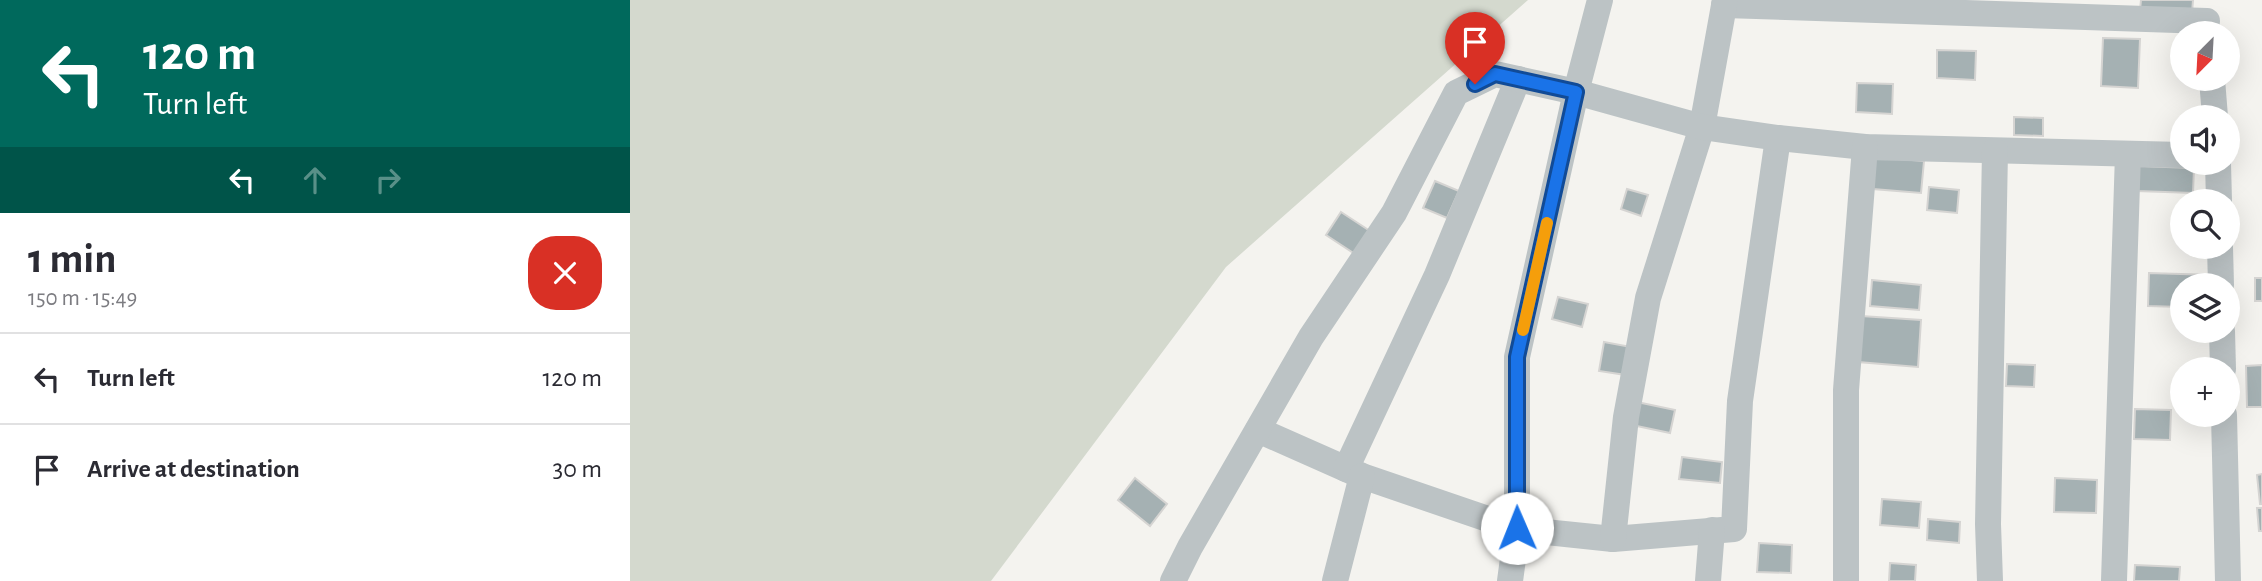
<!DOCTYPE html>
<meta charset="utf-8">
<style>
body{margin:0;font-family:"Alegreya Sans",sans-serif;background:#f7f7f7;color:#2b2b33;height:100vh;display:flex;flex-direction:column;font-size:26px;white-space:nowrap}
*{box-sizing:border-box;margin:0}
p{font-size:23px;color:#7c7c81}
.icon{flex:none;width:38px;height:38px;fill:none;stroke:currentColor;stroke-width:2;stroke-linecap:round;stroke-linejoin:round}
.map{position:relative;flex:1;overflow:hidden}
.drawer{display:flex;flex-direction:column;background:#fff;width:630px}
.drawer>*{flex:none}
.top-card{background:#00695c;color:#fff;overflow:hidden}
.needle{width:46px;rotate:204deg}
.buttons{position:absolute;left:1540px;top:21px;display:grid;gap:14px}
.buttons a{display:grid;place-items:center;width:70px;height:70px;border-radius:50%;background:#fff;box-shadow:0 7px 28px #0002;font-size:35px}
.pin{position:absolute;display:grid;place-items:center;width:60px;height:60px;color:#fff;margin:-72px -30px;border-radius:50% 50% 50% 0;rotate:-45deg;box-shadow:0 0 7px #0007}
.pin .icon{rotate:45deg}
.me{position:absolute;width:77px;margin:-38px;rotate:359deg;stroke-linejoin:round;filter:drop-shadow(0 0 5px #0008)}
.turn{display:flex;align-items:center;gap:24px;height:147px;padding:0 28px;font-size:32px}
.turn .icon{width:91px;height:91px;stroke-width:2.5}
.turn b{display:block;font-size:49px;line-height:60px}
.lanes{display:flex;align-items:center;height:66px;padding:0 28px;background:#0003;justify-content:center;gap:35px;direction:ltr}
.lanes .off{opacity:.35}
.round{display:grid;place-items:center;flex:none;width:74px;height:74px;border-radius:28px;background:#f7f7f7}
.headline{display:flex;align-items:center;justify-content:space-between;height:119px;padding:0 28px}
h1{font-size:42px;font-weight:700;line-height:52px}
ul{padding:0;list-style:none}
li{display:flex;align-items:center;gap:21px;height:91px;padding:0 28px;border-top:2px solid #e1e1e2}
li div{flex:1}
li b{display:block;font-size:26px}
li em{font-style:normal}
main{display:flex;flex:1;min-height:0}
.map>svg:first-child{display:block}
.green{fill:#d4d9ce}
.building{fill:#a5b1b3;stroke:#d5d4d2;stroke-width:2}
.lines{fill:none;stroke-linecap:round;stroke-linejoin:round}
.minor{stroke:#bcc3c5;stroke-width:26}
.route-casing{stroke:#114b97;stroke-width:18}
.route{stroke:#1a73e8;stroke-width:12}
.slow{stroke:#f59e0b;stroke-width:12}
</style>
<main>
<section class="drawer">
<div class="top-card">
<div class="turn"><svg class="icon" aria-label="left" viewBox="0 0 24 24"><path d="M17 20v-9H6M10 6l-5 5 5 5"/></svg><div><b>120 m</b>Turn left</div></div>
<div class="lanes"><svg class="icon" aria-label="left" viewBox="0 0 24 24"><path d="M17 20v-9H6M10 6l-5 5 5 5"/></svg><svg class="icon off" aria-label="ahead" viewBox="0 0 24 24"><path d="M12 20V5M6 11l6-6 6 6"/></svg><svg class="icon off" aria-label="right" viewBox="0 0 24 24"><path d="M7 20v-9h11M14 6l5 5-5 5"/></svg></div>
</div>
<div class="headline"><div><h1>1 min</h1><p>150 m · 15:49</p></div><a class="round" style="background:#d93025;color:#fff"><svg class="icon" aria-label="close" viewBox="0 0 24 24"><path d="M6 6l12 12M18 6L6 18"/></svg></a></div>
<ul>
<li><svg class="icon" aria-label="left" viewBox="0 0 24 24"><path d="M17 20v-9H6M10 6l-5 5 5 5"/></svg><div><b>Turn left</b></div><em>120 m</em></li>
<li><svg class="icon" aria-label="arrive" viewBox="0 0 24 24"><path d="M6 21V4h12l-3 4 3 4H6"/></svg><div><b>Arrive at destination</b></div><em>30 m</em></li>
</ul>
</section>
<div class="map">
<svg width="1632" height="581" viewBox="0 0 1632 581">
<rect width="100%" height="100%" fill="#f4f3ef"/>
<polygon class="green" points="0,0 898,0 596,267 361,581 0,581"/>
<g class="building">
<polygon points="1511,0 1563,0 1562,13 1510,10"/>
<polygon points="1473,38 1510,39 1508,88 1471,86"/>
<polygon points="1307,50 1346,51 1345,80 1307,78"/>
<polygon points="1227,83 1263,84 1262,114 1226,112"/>
<polygon points="1384,117 1413,118 1413,136 1384,135"/>
<polygon points="1245,157 1294,161 1291,193 1243,189"/>
<polygon points="1508,166 1564,168 1563,193 1507,191"/>
<polygon points="805,181 829,191 817,218 793,208"/>
<polygon points="1299,187 1329,190 1327,213 1297,210"/>
<polygon points="997,189 1018,195 1011,216 991,209"/>
<polygon points="711,212 743,233 728,256 696,235"/>
<polygon points="1519,273 1582,275 1582,285 1552,285 1552,307 1518,306"/>
<rect x="1625" y="278" width="7" height="23"/>
<polygon points="1242,280 1291,285 1289,310 1240,306"/>
<polygon points="928,297 958,304 952,327 922,319"/>
<polygon points="1231,316 1291,320 1288,367 1228,362"/>
<polygon points="974,342 1001,347 996,375 969,371"/>
<polygon points="1377,364 1405,365 1404,387 1376,386"/>
<polygon points="1632,365 1632,407 1617,407 1616,366"/>
<polygon points="1007,402 1045,410 1040,433 1002,425"/>
<polygon points="1505,409 1541,410 1540,440 1504,439"/>
<polygon points="1052,457 1092,462 1090,483 1049,479"/>
<polygon points="1632,474 1632,504 1630,504 1627,475"/>
<polygon points="505,478 537,504 520,526 488,500"/>
<polygon points="1425,478 1467,480 1466,513 1424,512"/>
<polygon points="1252,499 1291,502 1289,528 1250,525"/>
<polygon points="1627,508 1632,508 1632,531 1629,531"/>
<polygon points="1298,519 1330,522 1329,543 1297,540"/>
<polygon points="1129,543 1162,545 1161,573 1127,572"/>
<polygon points="1260,563 1286,565 1285,581 1259,581"/>
<polygon points="1505,565 1550,567 1549,581 1504,581"/>
</g>
<g class="lines">
<g class="minor">
<polyline points="1094,5 1577,21"/>
<polyline points="1582,79 1585,117"/>
<polyline points="1588,163 1589,201"/>
<polyline points="1590,247 1591,285"/>
<polyline points="1592,331 1593,369"/>
<polyline points="1594,415 1598,581"/>
<polyline points="628,430 732,476 887,529 983,539 1104,529 1110,401 1148,138"/>
<polyline points="716,469 807,275 888,79"/>
<polyline points="983,539 996,417 1018,298 1072,127 1095,0"/>
<polyline points="543,581 560,547 681,337 764,213 826,93 865,74 946,92 1072,127 1148,138 1235,147 1552,155"/>
<polyline points="705,581 732,476"/>
<polyline points="880,581 887,529 887,357 946,92 970,0"/>
<polyline points="1078,581 1082,530"/>
<polyline points="1216,581 1216,390 1235,147"/>
<polyline points="1360,581 1358,524 1365,151"/>
<polyline points="1484,581 1498,154"/>
</g>
</g>
<g class="lines">
<g class="route-casing">
<polyline id="route" points="845,84 865,74 946,92 887,357 887,528"/>
</g>
<use href="#route" class="route"/>
<polyline class="slow" points="893,330 917,223"/>
</g>
</svg>
<div class="buttons">
<a><svg class="needle" viewBox="-14 -14 28 28"><path d="M0-13l5 13h-10z" fill="#e53935"/><path d="M0 13l5-13h-10z" fill="#7c7c81"/></svg></a>
<a><svg class="icon" aria-label="sound" viewBox="0 0 24 24"><path d="M4 9h4l5-4v14l-5-4H4zM17 9q2 3 0 6"/></svg></a>
<a><svg class="icon" aria-label="search" viewBox="0 0 24 24"><circle cx="10" cy="10" r="6"/><path d="M15 15l6 6"/></svg></a>
<a><svg class="icon" aria-label="layers" viewBox="0 0 24 24"><path d="M12 4l9 5-9 5-9-5zM3 14l9 5 9-5"/></svg></a>
<a>+</a>
</div>
<div class="pin" style="left:845px;top:84px;background:#d93025"><svg class="icon" aria-label="arrive" viewBox="0 0 24 24"><path d="M6 21V4h12l-3 4 3 4H6"/></svg></div>
<svg class="me" style="left:887px;top:528px" viewBox="-20 -20 40 40"><circle r="19" fill="#fff"/><path d="M0-13L10 11 0 6-10 11z" fill="#1a73e8"/></svg>
</div>
</main>
